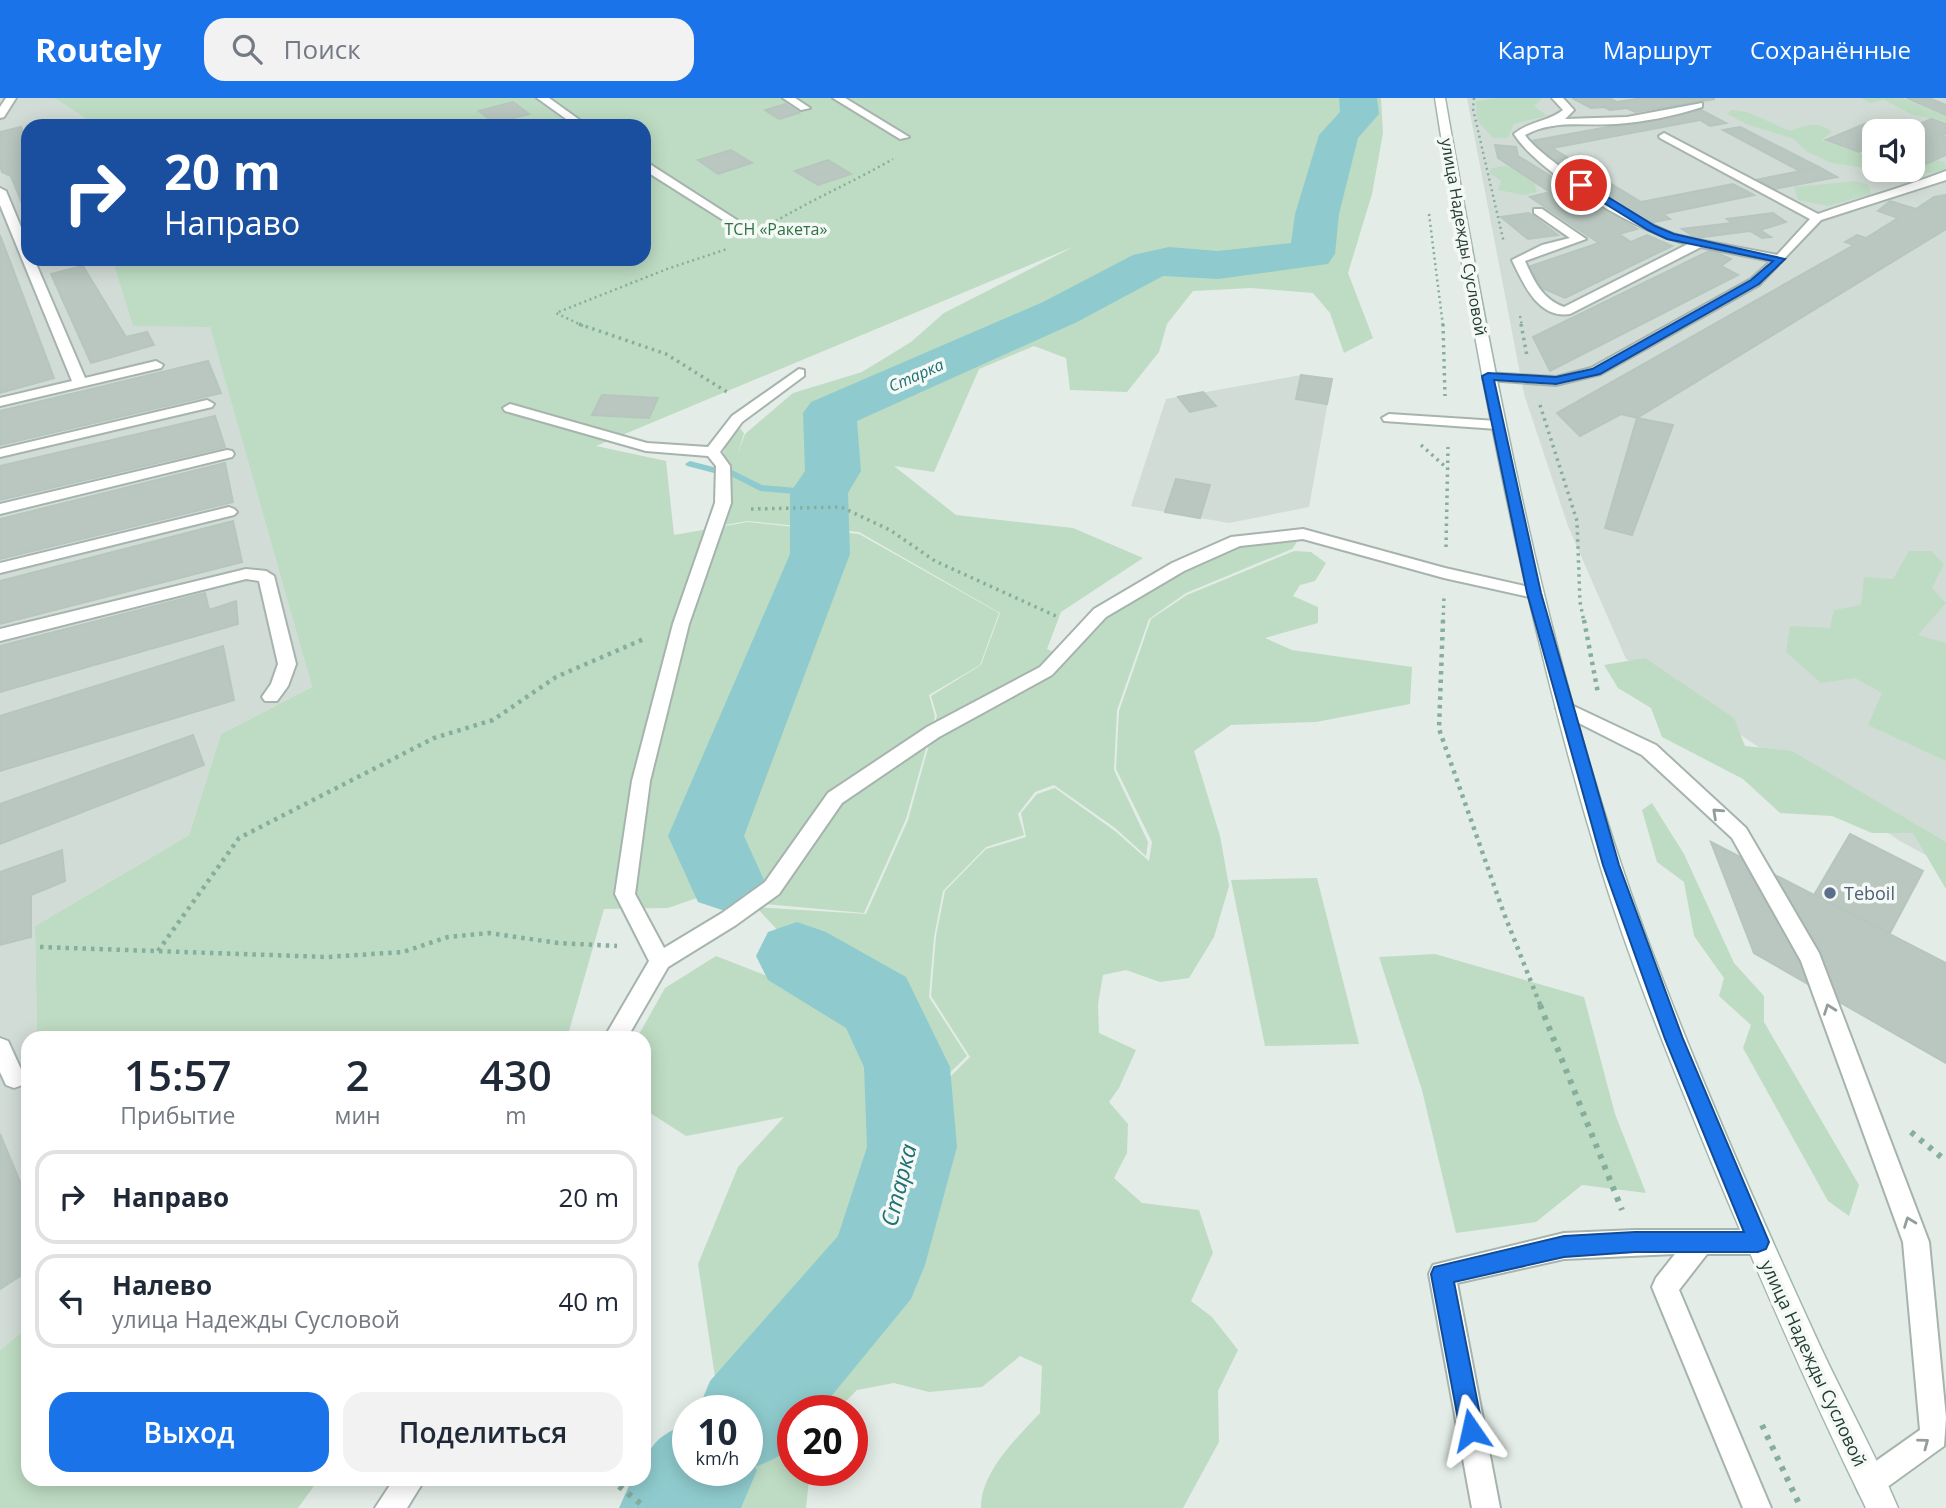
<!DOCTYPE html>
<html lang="ru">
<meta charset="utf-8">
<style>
body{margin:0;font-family:"Open Sans",sans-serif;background:#f2f2f3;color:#1f2937;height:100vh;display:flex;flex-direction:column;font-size:26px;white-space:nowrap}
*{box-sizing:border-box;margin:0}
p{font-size:23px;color:#747a83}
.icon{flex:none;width:38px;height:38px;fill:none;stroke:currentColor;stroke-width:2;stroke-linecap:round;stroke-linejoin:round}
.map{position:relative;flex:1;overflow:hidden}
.side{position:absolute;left:21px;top:933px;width:630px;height:455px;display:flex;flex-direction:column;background:#fff;border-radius:21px;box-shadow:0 4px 18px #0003}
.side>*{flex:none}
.guide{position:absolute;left:21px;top:21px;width:630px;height:147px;border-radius:21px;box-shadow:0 4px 18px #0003;background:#1a4fa0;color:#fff;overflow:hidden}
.fabs{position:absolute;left:1862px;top:21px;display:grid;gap:14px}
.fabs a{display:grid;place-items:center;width:63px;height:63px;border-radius:14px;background:#fff;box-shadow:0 4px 18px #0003;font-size:35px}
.speed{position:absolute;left:672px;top:1297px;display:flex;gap:14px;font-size:35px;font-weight:700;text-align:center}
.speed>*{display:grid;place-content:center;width:91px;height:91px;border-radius:50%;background:#fff;box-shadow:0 4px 18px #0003;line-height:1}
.speed small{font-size:18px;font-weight:400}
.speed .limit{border:10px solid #d22;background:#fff;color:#111}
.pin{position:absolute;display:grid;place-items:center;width:60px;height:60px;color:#fff;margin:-30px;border:4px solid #fff;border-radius:50%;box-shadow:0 2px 7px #0007}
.me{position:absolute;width:77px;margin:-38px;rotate:349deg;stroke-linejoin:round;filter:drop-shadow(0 0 5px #0008)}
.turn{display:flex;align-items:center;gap:24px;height:147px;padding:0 28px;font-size:32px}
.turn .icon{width:91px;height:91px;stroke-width:2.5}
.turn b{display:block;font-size:49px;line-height:60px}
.eta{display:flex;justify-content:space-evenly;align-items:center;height:119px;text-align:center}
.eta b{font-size:42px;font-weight:600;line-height:49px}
.action{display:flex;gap:14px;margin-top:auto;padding:14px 28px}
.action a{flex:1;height:80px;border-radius:21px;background:#1a73e8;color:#fff;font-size:28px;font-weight:600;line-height:80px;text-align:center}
.action a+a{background:#f2f2f3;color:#1f2937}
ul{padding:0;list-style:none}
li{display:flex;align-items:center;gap:21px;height:94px;margin:0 14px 10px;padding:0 14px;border:4px solid #e0e1e3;border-radius:21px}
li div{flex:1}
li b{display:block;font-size:26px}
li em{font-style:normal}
header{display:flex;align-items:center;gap:42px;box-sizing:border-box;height:98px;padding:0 35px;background:#1a73e8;color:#fff}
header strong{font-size:33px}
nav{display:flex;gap:38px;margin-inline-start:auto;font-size:24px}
.search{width:490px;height:63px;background:#f2f2f3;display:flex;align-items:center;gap:18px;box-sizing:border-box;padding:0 24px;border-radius:21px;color:#747a83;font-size:26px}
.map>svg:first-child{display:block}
.built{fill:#d2dcd6;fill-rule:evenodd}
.green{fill:#bedcc3}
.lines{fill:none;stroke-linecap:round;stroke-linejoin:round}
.stream{fill:#8fcbce;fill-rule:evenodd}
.river{fill:#8fcbce;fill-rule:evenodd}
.building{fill:#b9c7c0;stroke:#b6c6be;stroke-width:2}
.lane-casing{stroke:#a6b4ad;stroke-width:4}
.secondary-casing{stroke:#a2b7ae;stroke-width:3}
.path-far3{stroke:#86ae9d;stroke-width:2.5;stroke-dasharray:2 3.5;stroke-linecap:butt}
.path-far2{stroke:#86ae9d;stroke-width:3.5;stroke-dasharray:2.5 4.5;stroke-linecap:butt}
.path-far1{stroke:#86ae9d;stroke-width:4.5;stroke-dasharray:3.5 5;stroke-linecap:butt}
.path{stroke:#86ae9d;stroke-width:6;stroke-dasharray:4.5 7;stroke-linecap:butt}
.lane{fill:#fff;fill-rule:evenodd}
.secondary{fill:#fff;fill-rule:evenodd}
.oneway{stroke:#929e99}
.route{fill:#1a73e8;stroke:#114b97;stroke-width:2}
.service-dot{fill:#5c6f8a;stroke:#f4f9f6;stroke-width:2.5}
.labels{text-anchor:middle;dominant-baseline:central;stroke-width:7;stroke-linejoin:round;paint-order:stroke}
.far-park-label{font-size:16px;fill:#307143;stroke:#f4f9f6}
.far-street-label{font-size:16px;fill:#243d33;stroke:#f4f9f6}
.far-water-label{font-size:16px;font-style:italic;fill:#217075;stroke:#f4f9f6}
.service-label{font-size:18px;fill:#4e5e75;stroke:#f4f9f6;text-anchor:start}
.street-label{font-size:18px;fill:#243d33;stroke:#f4f9f6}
.near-water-label{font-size:23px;font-style:italic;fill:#217075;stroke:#f4f9f6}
</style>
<header>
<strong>Routely</strong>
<div class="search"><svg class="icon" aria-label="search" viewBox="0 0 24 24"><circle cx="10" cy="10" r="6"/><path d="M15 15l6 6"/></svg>Поиск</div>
<nav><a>Карта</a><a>Маршрут</a><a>Сохранённые</a></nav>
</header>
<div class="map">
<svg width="1946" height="1410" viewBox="0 0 1946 1410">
<rect width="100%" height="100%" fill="#e3ece7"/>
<g class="built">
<polygon points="0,0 54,0 85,20 76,28 28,28 28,161 112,161 133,227 210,228 312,589 221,636 189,737 35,828 37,940 28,940 28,1229 0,1252"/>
<path d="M1467,0H1946V768L1900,743L1626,561L1568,428L1524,296ZM1874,33H1913V72H1874Z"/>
<polygon points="1301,277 1332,281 1309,409 1229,425 1131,408 1166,301"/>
</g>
<g class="green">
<polygon points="54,0 1381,0 1383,35 1372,96 1348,175 1373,240 1344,255 1330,215 1313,195 1251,190 1193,193 1167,226 1159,254 1127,294 1070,292 1066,260 1034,248 979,271 934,374 894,368 956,417 1073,430 1143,460 1061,514 1047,551 1068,561 1106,519 1179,471 1240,446 1297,444 1292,451 1186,495 1149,521 1117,612 1114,672 1148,744 1146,758 1115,730 1054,687 1035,694 1018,716 1024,737 986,749 943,793 934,839 929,899 967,958 927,997 913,977 912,968 880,902 799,855 756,809 866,816 908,722 937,618 931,598 981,567 1000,515 859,434 748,423 718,428 725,365 723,355 737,327 744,335 738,355 745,336 793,295 862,274 911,244 944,215 1075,148 596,348 666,363 674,437 748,424 859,436 999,515 980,567 929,597 935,619 906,721 864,815 697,800 668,810 604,811 567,940 37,940 35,828 189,737 221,636 312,589 210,229 133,228 112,161 644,161 644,28 76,28 85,20"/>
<polygon points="1497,0 1543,0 1534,8 1547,18 1514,26 1508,40 1493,40 1477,22 1476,3"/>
<polygon points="1861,0 1902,0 1946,18 1946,24 1911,16 1884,2 1870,5"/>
<path d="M1731,12L1747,14L1790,33C1806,27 1818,22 1832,34L1821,42L1874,60V71L1831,65L1806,53L1794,41L1746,26L1728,16Z"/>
<polygon points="1925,60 1945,64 1946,74 1926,75 1920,84 1903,87 1886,73 1876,72 1913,72 1913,64"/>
<polygon points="1505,68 1531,76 1537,94 1523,97 1498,92 1501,83 1490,75 1491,70"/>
<polygon points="1856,83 1868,87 1871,96 1828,108 1798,102 1794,89"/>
<path d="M1294,453L1311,454L1326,465L1315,483L1300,487L1293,498L1318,509V525L1265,540L1292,552L1412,569L1410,606L1316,624L1231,627L1194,653L1220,738L1229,788L1214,839L1189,880L1160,884L1126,872L1103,877L1098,906L1099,935L1136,952L1119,990L1109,1004L1128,1026L1127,1055L1114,1080L1142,1105L1199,1112L1213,1155L1191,1203L1212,1219L1238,1252L1218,1293L1219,1344L1183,1410H981C981,1373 1017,1340 1040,1315L1042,1268L1020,1258L982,1289L929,1294L894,1285L857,1292L837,1312H793V1372H810L806,1410H724L723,1372H747V1312H720L698,1166L738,1069L784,1019L686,1038L644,1011V940H637L665,890L716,858L861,915L928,1001L970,959L931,898L936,838L945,793L986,751L1026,739L1021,715L1037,696L1055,690L1115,733L1149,763L1152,744L1116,671L1119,613L1151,521L1187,497Z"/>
<polygon points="1909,453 1931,453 1944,466 1932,490 1946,505 1918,537 1946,545 1946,663 1868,627 1882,595 1855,580 1821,585 1786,554 1790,528 1830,530 1834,512 1861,507 1864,479 1893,481"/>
<polygon points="1645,560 1734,620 1745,648 1792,653 1946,744 1946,791 1913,735 1872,735 1832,718 1780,715 1743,681 1662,639 1651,610 1618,590 1604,567"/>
<polygon points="1652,705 1684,756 1734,865 1764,898 1764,924 1859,1087 1849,1118 1828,1103 1743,950 1751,927 1719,898 1724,880 1694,838 1684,784 1657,764 1642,712"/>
<polygon points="1317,780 1359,946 1265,948 1231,782"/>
<polygon points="1435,856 1584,899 1615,1016 1646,1095 1582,1087 1536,1124 1456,1135 1422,992 1379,859"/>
<polygon points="28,1229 28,1381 319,1381 298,1410 0,1410 0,1252"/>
</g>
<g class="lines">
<g class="stream">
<polygon points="690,363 721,371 723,373 718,376 687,368 685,366"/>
<polygon points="730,371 762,387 819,392 824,395 819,398 760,393 727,376 727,372"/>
</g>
<g class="river">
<polygon points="1339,0 1377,0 1379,16 1358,40 1339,116 1335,156 1328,166 1218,181 1163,178 1077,224 857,323 861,373 848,395 850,456 744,738 764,782 752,804 725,813 698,804 668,738 790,456 790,395 805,373 803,315 811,304 1043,204 1133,157 1169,149 1218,153 1291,145 1295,116 1319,37 1340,14"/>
<path d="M797,824L826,834L906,879L950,969L957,1049L925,1167L911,1201L820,1312H793C793,1352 792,1354 755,1369L757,1372L741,1410H619L632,1381H644C644,1348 659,1337 688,1325V1372H747V1312H698L710,1283L838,1138L867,1049L864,969L846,930L768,882L756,858L768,834Z"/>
</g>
</g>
<g class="building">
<polygon points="1572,0 1609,0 1617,4 1642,0 1715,1 1635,14 1627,10 1610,12 1604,9 1591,10"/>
<polygon points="1907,0 1929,0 1946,7 1946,17"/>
<polygon points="513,4 529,16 494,25 479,13"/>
<polygon points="785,6 799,15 779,21 765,12"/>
<polygon points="1701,12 1726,25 1710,28 1700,22 1552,50 1641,104 1733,86 1754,97 1663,116 1670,121 1649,125 1520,45"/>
<polygon points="1931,21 1946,26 1946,36 1941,37 1946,39 1946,57 1926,66 1913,61 1913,54 1920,50 1913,48 1913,40 1920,37 1906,32"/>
<polygon points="1869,24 1896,33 1874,33 1874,42 1868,44 1874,47 1859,54 1826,42"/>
<polygon points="21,29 23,33 28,32 28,120 11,78 2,74 0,67 0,34"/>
<polygon points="1740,29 1819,69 1800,73 1723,32"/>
<polygon points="1495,47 1516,49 1518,58 1637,131 1619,136 1631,144 1647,137 1672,148 1565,200 1542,190 1528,169 1599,145 1530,99 1550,94 1498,60"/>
<polygon points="731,52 752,65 718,76 698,62"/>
<polygon points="828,62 851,76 818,87 795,73"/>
<polygon points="1819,69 1837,79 1774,91 1756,82"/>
<polygon points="1946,97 1946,131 1637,320 1621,316 1580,338 1557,315 1854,147 1845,144 1857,137 1866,140 1898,120 1878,113 1890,103 1916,111 1934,99"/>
<polygon points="1529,115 1558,137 1528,141 1501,119"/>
<polygon points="1773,115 1786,124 1760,132 1771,139 1762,140 1750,133 1696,140 1682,131 1732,125 1727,121"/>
<polygon points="0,137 54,280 0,295"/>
<polygon points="1711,152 1731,161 1721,168 1738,177 1550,273 1533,239"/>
<polygon points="83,168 126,239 147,234 154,247 91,265 51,176"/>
<polygon points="208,263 221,295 0,347 0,313"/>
<polygon points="1301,277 1332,281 1327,306 1296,301"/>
<polygon points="1203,294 1216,308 1190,314 1178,299"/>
<polygon points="602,297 658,300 649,320 592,317"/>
<polygon points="215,318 225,349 0,402 0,368"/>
<polygon points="1637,320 1673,327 1632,437 1605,430"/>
<polygon points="225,365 233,404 0,461 0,421"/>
<polygon points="1176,381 1210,387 1200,420 1165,414"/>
<polygon points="233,423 242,464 0,526 0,483"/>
<polygon points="205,495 209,512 236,503 238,526 0,594 0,548"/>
<polygon points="223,548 234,602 0,673 0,618"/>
<polygon points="193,637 204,667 0,746 0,706"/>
<polygon points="1850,736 1923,773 1889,837 1814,797"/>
<polygon points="1711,744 1946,865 1946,965 1754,855"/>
<polygon points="62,752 65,783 31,797 31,839 0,847 0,774"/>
<polygon points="0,1036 28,1103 28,1173 0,1191"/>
</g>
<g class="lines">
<g class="lane-casing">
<g id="lane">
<polygon points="6,0 16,0 4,19 0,20 0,9"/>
<polygon points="537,0 549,0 588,28 576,28"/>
<polygon points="783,0 795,0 810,10 801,12"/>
<polygon points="833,0 845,0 909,39 900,41"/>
<path d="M1552,0H1563L1574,12L1565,21L1627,19L1702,5V9C1674,18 1645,24 1616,26C1585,28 1553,21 1525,37C1541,62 1647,129 1677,137C1710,145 1744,150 1777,157L1810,121L1660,40L1659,38L1664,35L1818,116C1860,101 1905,89 1946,73V82L1821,122L1759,187L1601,276L1556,287L1488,282L1483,281V275L1556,279L1591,270L1751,181L1771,163L1701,149L1570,216C1538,221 1523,185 1512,162L1542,147L1570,140L1534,115V111H1542L1586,141L1525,163C1534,183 1542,201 1564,209L1688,146C1643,137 1538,75 1514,36C1529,23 1548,24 1563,12Z"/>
<polygon points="644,64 648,65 757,135 747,137 644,72"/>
<polygon points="0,90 6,93 28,146 28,161 34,161 85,280 156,263 163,267 161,270 0,308 0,300 72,283 0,107"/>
<polygon points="799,271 804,272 804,278 742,324 720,354 730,368 731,405 689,526 650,683 635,796 664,850 722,815 765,784 828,695 927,629 1040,569 1094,511 1172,465 1231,439 1303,431 1445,470 1534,490 1542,495 1534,500 1444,480 1303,441 1240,448 1184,473 1106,519 1052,577 939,639 842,705 779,796 736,827 668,869 627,940 604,940 649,863 615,796 632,683 673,526 715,405 716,368 708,358 646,353 505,313 503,310 510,306 647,345 708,349 732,318"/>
<polygon points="207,302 214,306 212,309 0,359 0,351"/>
<polygon points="1389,316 1497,323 1504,327 1497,331 1384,323 1382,320"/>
<polygon points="227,352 232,353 234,356 232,359 0,416 0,406"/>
<polygon points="229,409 234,411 237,414 234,417 0,475 0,465"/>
<polygon points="246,471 266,473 274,478 296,566 288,588 277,603 265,603 262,599 271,586 278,566 259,483 246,481 0,543 0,531"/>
<polygon points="1565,604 1656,647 1746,730 1819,855 1929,1144 1946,1320 1944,1348 1879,1395 1869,1399 1859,1395 1855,1385 1859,1375 1920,1332 1903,1144 1801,863 1732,740 1642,657 1559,615 1556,610 1559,605"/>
<polygon points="0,940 8,943 25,980 22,987 14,990 6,987 0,974"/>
<polygon points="1635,1132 1758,1132 1767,1135 1771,1144 1767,1153 1758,1156 1707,1156 1679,1192 1771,1410 1743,1410 1652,1189 1656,1180 1675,1156 1564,1161 1457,1185 1500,1410 1472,1410 1429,1176 1433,1167 1564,1135"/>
<polygon points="394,1381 425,1381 407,1410 375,1410"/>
</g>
</g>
<g class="secondary-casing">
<path id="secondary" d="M1435,0H1445C1494,281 1547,566 1645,835C1697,975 1758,1113 1820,1248C1845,1302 1875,1355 1898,1410H1866C1810,1296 1760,1180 1711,1063C1671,965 1630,866 1599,764C1523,514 1475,257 1435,0Z"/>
</g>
<g class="path-far3">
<polyline points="1474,0 1473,11 1504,145"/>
<polyline points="1429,116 1443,228"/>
<path d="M771,126C811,102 853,84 893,61"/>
<polyline points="1520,218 1522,228"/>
<polyline points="583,228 556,215 667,171 727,151"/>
</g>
<g class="path-far2">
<polyline points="579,226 666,256 727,294"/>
<polyline points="1443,226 1445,298"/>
<polyline points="1521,226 1527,258"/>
<polyline points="1540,307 1577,423 1580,504 1584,524"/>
<polyline points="1421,347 1448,371"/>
<polyline points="751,411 841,409 890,432 935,463 1058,519"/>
<polyline points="1446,449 1448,349"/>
<polyline points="1443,524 1444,499"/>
</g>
<g class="path-far1">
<polyline points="1443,522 1439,631 1503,813 1541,909"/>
<polyline points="1584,522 1598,595"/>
<polyline points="40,849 327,859 403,854 448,839 489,835 558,845 617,848"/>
<polyline points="158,853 239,740 434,640 493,622 556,579 646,540"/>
</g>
<g class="path">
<polyline points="1540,907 1622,1112"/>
<polyline points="1911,1034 1946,1063"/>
<polyline points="1762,1327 1801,1410"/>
<polyline points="610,1381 646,1410"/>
</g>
<use href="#lane" class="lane"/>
<use href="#secondary" class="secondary"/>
</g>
<defs><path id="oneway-chevron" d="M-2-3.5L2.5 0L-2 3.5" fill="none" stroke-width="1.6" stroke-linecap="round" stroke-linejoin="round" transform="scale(1.75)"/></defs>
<g class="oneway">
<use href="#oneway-chevron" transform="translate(1717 715) rotate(-137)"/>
<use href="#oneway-chevron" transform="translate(1829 911) rotate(-110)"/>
<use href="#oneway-chevron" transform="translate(1909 1124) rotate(-111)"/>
<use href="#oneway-chevron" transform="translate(1924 1345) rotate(-37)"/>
</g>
<polygon class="route" points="1578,85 1585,85 1655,128 1674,136 1785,161 1759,186 1600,276 1556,286 1494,282 1541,495 1619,767 1683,941 1769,1144 1766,1151 1758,1154 1635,1154 1564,1159 1454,1184 1483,1332 1479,1340 1471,1343 1463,1340 1460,1332 1431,1176 1434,1169 1564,1138 1635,1134 1744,1134 1665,941 1603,767 1527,495 1482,278 1488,275 1556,279 1592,271 1751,182 1773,163 1667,141 1648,132 1578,89"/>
<circle class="service-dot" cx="1830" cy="795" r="7"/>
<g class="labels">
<g class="far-park-label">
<text x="776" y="131">ТСН «Ракета»</text>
</g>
<g class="far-street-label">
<text transform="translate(1464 139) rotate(80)">улица Надежды Сусловой</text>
</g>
<g class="far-water-label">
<text transform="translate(916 277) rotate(-24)">Старка</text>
</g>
<g class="service-label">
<text x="1844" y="795">Teboil</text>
</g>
<g class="street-label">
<text transform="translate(1814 1265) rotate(65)">улица Надежды Сусловой</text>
</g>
<g class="near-water-label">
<text transform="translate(898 1087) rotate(-76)">Старка</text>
</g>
</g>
</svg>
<div class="fabs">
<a><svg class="icon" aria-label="sound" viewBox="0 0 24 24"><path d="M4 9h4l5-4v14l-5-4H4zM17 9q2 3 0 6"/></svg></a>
</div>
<div class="speed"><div>10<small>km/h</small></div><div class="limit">20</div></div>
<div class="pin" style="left:1581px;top:87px;background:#d93025"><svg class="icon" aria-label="arrive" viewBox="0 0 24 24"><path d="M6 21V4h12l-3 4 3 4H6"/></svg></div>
<svg class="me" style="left:1471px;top:1332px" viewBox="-20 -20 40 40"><path d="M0-17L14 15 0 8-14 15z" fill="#1a73e8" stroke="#fff" stroke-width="4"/></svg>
<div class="guide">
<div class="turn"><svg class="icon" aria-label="right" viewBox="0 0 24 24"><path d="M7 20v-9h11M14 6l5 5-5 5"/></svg><div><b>20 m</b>Направо</div></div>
</div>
<section class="side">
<div class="eta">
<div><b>15:57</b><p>Прибытие</p></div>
<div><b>2</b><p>мин</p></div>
<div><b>430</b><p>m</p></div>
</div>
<ul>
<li><svg class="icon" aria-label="right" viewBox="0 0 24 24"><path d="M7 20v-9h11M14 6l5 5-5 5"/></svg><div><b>Направо</b></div><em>20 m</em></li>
<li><svg class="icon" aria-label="left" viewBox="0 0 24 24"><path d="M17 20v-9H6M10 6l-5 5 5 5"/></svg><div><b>Налево</b><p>улица Надежды Сусловой</p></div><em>40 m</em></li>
</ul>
<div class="action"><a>Выход</a><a>Поделиться</a></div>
</section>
</div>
